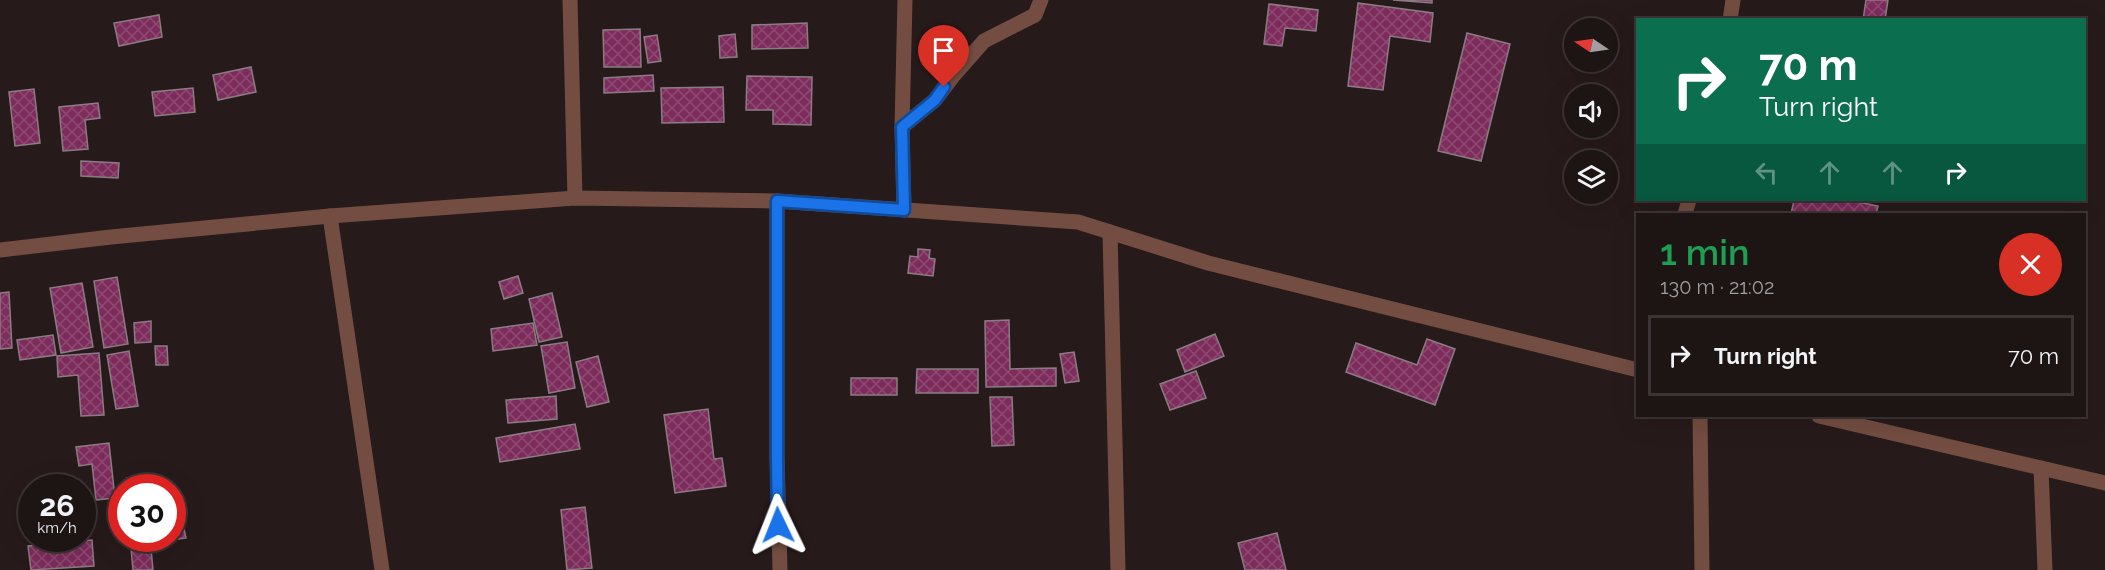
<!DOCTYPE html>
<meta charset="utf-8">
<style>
body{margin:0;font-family:Raleway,sans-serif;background:#2a2122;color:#f1f3f6;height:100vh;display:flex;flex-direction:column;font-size:22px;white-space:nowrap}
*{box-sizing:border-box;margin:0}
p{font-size:20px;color:#a09ea0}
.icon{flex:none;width:33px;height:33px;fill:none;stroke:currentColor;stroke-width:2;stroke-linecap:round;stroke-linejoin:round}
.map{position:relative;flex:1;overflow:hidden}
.drawer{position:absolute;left:1636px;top:213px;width:450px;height:204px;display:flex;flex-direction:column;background:#1d1414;border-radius:0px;box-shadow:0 6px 24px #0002,0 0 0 2px #3b3334}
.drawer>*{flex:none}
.hud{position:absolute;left:1636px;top:18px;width:450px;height:183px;border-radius:0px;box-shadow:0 6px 24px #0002,0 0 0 2px #3b3334;background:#0b6e4f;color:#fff;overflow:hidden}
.needle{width:39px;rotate:283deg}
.controls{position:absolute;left:1564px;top:18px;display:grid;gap:12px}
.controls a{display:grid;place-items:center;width:54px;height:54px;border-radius:50%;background:#1d1414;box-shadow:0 6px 24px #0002,0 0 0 2px #3b3334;font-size:30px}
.speed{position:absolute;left:18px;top:474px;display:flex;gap:12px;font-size:30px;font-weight:700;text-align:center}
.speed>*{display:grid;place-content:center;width:78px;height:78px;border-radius:50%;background:#1d1414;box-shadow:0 6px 24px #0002,0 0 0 2px #3b3334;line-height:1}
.speed small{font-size:15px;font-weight:400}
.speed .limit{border:9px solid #d22;background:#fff;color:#111}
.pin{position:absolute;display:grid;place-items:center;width:51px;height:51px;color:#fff;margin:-62px -26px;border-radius:50% 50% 50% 0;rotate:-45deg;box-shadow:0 0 6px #0007}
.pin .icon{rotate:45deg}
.me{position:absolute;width:66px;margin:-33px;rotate:358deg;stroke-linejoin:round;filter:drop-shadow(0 0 4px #0008)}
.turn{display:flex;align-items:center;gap:21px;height:126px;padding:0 24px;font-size:27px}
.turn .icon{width:78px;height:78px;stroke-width:2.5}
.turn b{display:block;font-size:42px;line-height:51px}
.lanes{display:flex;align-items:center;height:57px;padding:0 24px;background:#0003;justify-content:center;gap:30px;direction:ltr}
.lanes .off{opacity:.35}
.round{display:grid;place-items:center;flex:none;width:63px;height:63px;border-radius:32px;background:#2a2122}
.headline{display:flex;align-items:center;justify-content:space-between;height:102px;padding:0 24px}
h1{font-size:36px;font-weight:600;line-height:45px;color:#1e9e55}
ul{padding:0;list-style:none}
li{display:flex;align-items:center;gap:18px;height:81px;margin:0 12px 9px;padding:0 12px;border:3px solid #3b3334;border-radius:0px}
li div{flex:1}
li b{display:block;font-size:22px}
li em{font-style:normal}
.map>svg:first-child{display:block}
.building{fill:url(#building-cross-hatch);stroke:#8b7c83;stroke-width:1.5}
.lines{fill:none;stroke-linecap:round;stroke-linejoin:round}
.minor{stroke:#734d41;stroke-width:15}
.route-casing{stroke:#114b97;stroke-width:15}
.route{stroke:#1a73e8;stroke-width:10}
</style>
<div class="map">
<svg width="2105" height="570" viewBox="0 0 2105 570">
<defs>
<pattern id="building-cross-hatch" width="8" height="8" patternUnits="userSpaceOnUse" patternTransform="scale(1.5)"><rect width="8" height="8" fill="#7d2c5c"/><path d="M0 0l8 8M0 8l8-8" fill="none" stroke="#8f4a73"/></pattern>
</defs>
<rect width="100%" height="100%" fill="#271a1b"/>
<g class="building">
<polygon points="1393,0 1432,0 1432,3"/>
<polygon points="1866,0 1888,0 1885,20 1863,20"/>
<polygon points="1358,3 1433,13 1430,42 1390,36 1383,90 1348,86"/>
<polygon points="1269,4 1318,10 1316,31 1285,28 1282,46 1264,44"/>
<polygon points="159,15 162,37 119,46 114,23"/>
<polygon points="807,23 808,48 752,49 752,25"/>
<polygon points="640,29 641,67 604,67 603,30"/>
<polygon points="1467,33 1510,44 1481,161 1438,151"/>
<polygon points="735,34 737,57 720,58 719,36"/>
<polygon points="657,35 661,61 648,63 644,37"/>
<polygon points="251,67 256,92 218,100 213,75"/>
<polygon points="653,75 654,91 604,93 604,78"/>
<polygon points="747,76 812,77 811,125 773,124 773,110 746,110"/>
<polygon points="723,87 724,122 662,123 661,88"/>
<polygon points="193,88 195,112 155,116 152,92"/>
<polygon points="34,89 40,143 15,146 9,92"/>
<polygon points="98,103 100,118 85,120 88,149 63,151 59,107"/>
<polygon points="81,161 119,163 118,178 81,176"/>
<polygon points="1794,200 1849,200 1878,206 1876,214 1791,214"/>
<polygon points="918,249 930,250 929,258 935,259 933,276 908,273 910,256 918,257"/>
<polygon points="518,276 523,293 504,299 499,282"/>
<polygon points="117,277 128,344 104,348 94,281"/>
<polygon points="82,283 93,347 61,353 50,288"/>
<polygon points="9,292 12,348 0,349 0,293"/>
<polygon points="552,293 562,337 539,342 529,299"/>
<polygon points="1009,320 1010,369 1056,368 1056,386 986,387 985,321"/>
<polygon points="151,321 151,342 135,343 134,323"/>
<polygon points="533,323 537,345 493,351 491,329"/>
<polygon points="1215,334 1224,356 1185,372 1177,350"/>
<polygon points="53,335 56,355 20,360 17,340"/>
<polygon points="1427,339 1455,349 1435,405 1346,372 1356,343 1417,365"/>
<polygon points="567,342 575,388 549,393 541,346"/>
<polygon points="155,346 167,346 168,365 156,365"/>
<polygon points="129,351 138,406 116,409 107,355"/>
<polygon points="1074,352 1079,381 1065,383 1060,354"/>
<polygon points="99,353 104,415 81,416 78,375 58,377 57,356"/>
<polygon points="598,356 609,402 587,407 576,362"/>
<polygon points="917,369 978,369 978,393 916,393"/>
<polygon points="1196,371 1206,398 1170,410 1160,384"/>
<rect x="851" y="378" width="46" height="17"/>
<polygon points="556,396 557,419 508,423 506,400"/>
<polygon points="990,397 1012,397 1014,445 992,446"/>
<polygon points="708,409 714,459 722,458 726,486 675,493 664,415"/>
<polygon points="575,424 580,449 500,462 496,438"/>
<polygon points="109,443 115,498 96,500 92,464 79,466 76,447"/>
<polygon points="152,475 153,488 128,488 127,478"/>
<polygon points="585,507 592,568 567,570 561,510"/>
<polygon points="183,525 186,538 160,542 159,538 172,538 172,527"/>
<polygon points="1277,533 1286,570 1245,570 1238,543"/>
<polygon points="130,538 150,538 153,570 133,570"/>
<polygon points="92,540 94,566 31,570 28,546"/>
</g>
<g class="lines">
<g class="minor">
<polyline points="570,0 575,198"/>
<polyline points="1730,20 1733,0"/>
<polyline points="902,127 935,100 954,75 984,41 1035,15 1041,0"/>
<polyline points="777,201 777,456 780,570"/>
<polyline points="904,210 902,127 905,0"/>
<polyline points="1685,214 1689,200"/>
<polyline points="330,216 382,570"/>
<polyline points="1110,232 1118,570"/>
<polyline points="0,250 111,237 330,216 575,198 777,201 1078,222 1208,263 1638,370"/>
<polyline points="1700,416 1702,570"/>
<polyline points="1819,416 2105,483"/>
<polyline points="2041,468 2045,570"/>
</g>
</g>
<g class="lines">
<g class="route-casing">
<polyline id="route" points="778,525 777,456 777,201 904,210 902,127 935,100 944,87"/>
</g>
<use href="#route" class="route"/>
</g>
</svg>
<div class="controls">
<a><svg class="needle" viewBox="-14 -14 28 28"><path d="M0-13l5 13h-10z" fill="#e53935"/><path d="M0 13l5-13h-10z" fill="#a09ea0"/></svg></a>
<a><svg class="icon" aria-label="sound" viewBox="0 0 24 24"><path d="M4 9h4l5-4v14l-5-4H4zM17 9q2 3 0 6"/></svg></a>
<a><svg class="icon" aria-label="layers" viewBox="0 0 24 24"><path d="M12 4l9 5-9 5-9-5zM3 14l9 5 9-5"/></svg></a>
</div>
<div class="speed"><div>26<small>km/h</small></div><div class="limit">30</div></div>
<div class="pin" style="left:944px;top:87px;background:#d93025"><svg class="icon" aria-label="arrive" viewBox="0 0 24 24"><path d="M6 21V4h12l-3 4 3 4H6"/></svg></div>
<svg class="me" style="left:778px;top:525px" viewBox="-20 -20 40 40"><path d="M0-17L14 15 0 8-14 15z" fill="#1a73e8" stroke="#fff" stroke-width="4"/></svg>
<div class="hud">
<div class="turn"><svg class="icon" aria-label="right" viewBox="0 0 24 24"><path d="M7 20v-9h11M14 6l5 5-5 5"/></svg><div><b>70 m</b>Turn right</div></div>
<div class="lanes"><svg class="icon off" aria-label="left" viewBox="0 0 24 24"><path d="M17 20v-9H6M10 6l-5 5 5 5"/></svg><svg class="icon off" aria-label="ahead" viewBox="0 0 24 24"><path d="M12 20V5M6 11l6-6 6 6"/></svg><svg class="icon off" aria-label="ahead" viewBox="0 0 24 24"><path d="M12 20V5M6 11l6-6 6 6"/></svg><svg class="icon" aria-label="right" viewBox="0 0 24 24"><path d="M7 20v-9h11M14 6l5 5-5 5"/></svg></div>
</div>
<section class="drawer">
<div class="headline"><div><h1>1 min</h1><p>130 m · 21:02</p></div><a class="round" style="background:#d93025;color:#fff"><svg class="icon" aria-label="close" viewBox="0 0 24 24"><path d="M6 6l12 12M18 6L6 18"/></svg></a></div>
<ul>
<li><svg class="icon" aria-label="right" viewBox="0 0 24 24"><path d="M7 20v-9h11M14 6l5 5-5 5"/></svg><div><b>Turn right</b></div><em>70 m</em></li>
</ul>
</section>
</div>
